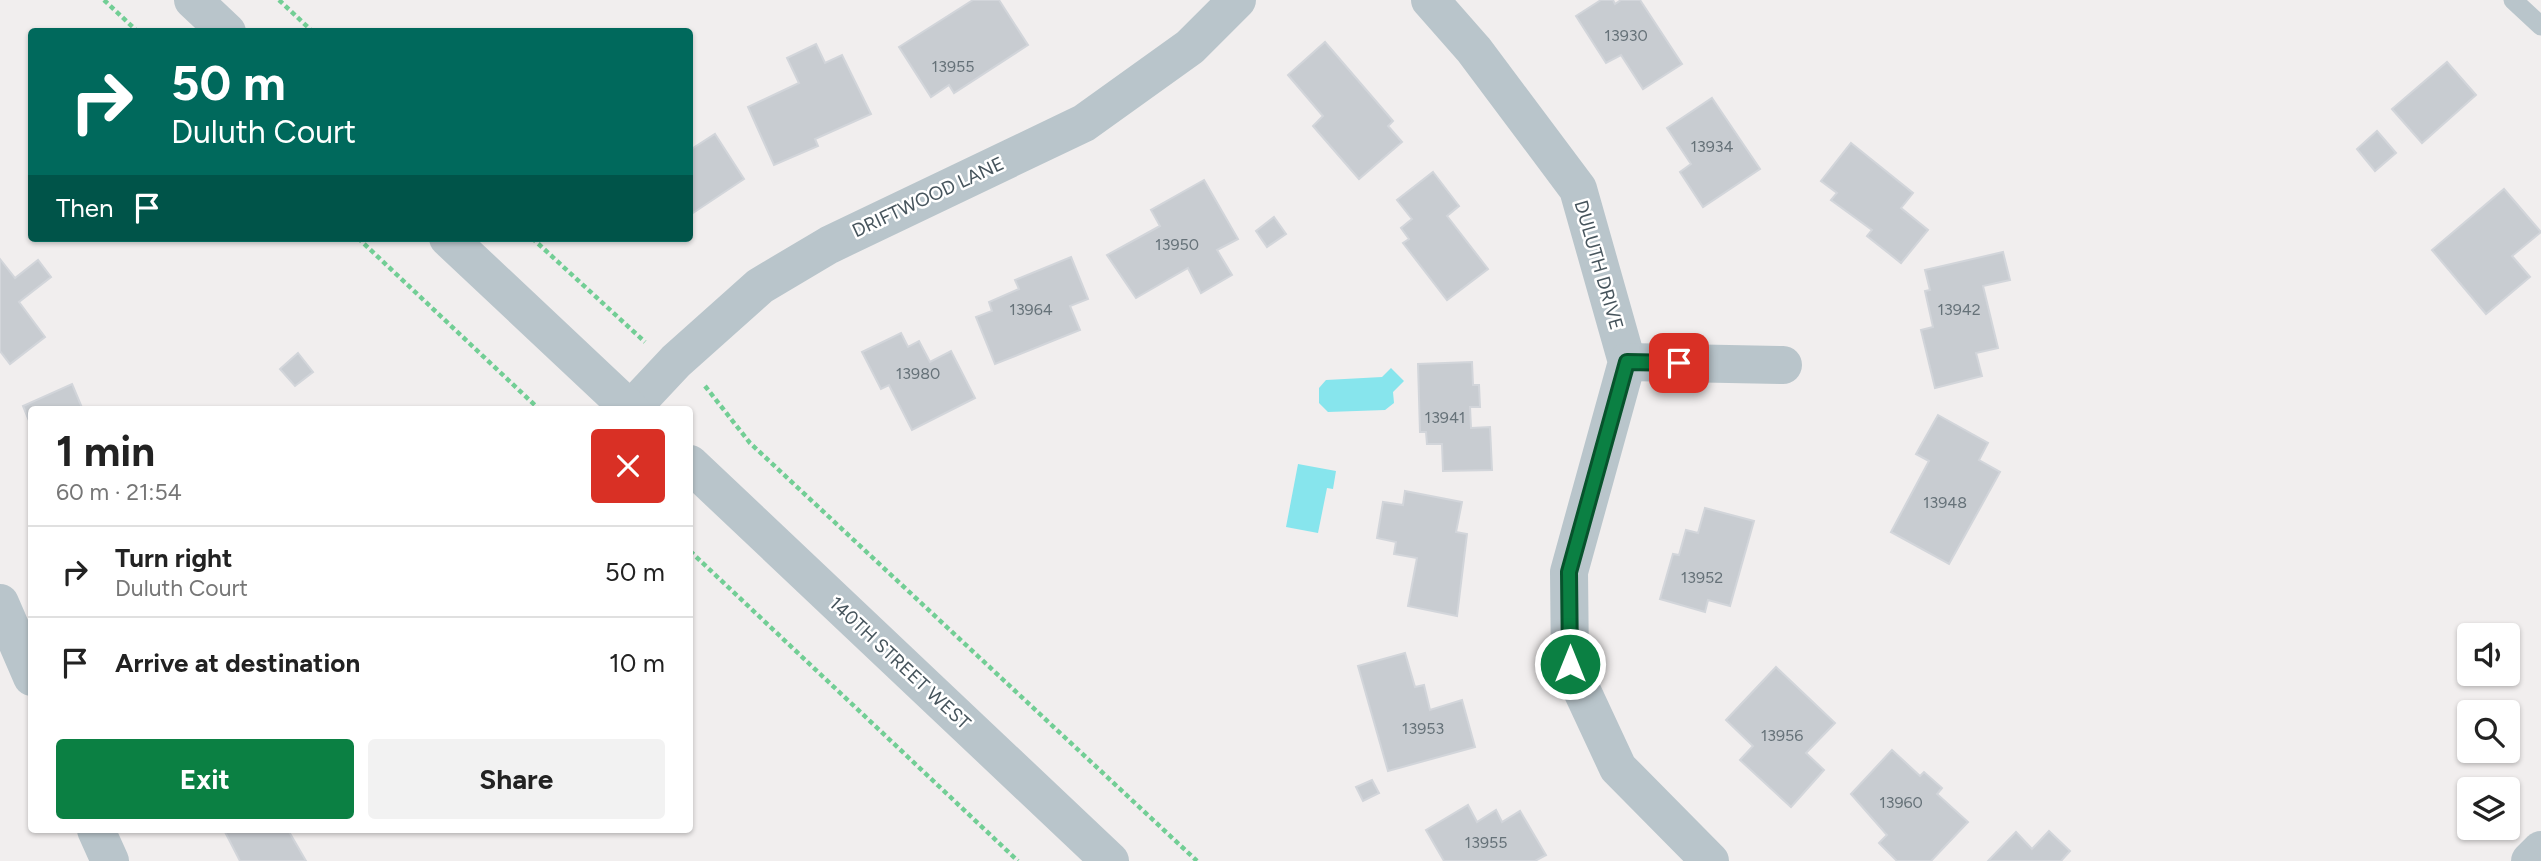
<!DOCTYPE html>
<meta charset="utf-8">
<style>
body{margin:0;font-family:Figtree,sans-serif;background:#f2f2f2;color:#222;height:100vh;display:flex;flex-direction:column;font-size:26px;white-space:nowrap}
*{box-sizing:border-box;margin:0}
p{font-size:23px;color:#767676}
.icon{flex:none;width:38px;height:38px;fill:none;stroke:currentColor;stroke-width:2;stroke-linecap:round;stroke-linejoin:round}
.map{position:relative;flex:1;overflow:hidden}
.side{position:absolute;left:28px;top:406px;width:665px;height:427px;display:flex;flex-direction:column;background:#fff;border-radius:7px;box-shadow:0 2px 5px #0004}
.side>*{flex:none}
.guide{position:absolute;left:28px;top:28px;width:665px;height:214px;border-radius:7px;box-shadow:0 2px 5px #0004;background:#00695c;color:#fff;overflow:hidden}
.fabs{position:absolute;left:2457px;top:623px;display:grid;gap:14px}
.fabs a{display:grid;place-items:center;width:63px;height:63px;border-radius:7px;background:#fff;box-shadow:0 2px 5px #0004;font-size:35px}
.pin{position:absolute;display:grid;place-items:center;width:60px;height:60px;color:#fff;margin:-30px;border-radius:14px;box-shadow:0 4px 10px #0006}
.me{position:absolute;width:77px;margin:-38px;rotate:0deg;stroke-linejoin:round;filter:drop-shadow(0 0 5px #0008)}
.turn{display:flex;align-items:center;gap:24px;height:147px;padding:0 28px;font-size:32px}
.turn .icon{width:91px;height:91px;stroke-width:2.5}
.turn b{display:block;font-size:49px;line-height:60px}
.then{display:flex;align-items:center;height:66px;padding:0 28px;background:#0003;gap:14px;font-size:26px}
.round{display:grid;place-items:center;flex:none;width:74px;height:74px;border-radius:7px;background:#f2f2f2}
.headline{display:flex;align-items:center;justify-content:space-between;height:119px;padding:0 28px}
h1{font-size:42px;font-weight:700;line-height:52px}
.cta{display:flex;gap:14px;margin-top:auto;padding:14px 28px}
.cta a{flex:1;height:80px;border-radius:7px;background:#0b8043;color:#fff;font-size:28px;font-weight:700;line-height:80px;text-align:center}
.cta a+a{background:#f2f2f2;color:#222}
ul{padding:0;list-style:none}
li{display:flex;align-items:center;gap:21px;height:91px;padding:0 28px;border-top:2px solid #e0e0e0}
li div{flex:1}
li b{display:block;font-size:26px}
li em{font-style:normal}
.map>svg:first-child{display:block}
.water{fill:#87e5ed}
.building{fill:#c8ccd1;stroke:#d2d5da;stroke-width:2}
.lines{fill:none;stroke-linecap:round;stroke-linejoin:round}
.path{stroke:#72ce95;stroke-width:4.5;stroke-dasharray:5 3.5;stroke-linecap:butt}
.service{stroke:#b9c5cb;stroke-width:19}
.minor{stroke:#b9c5cb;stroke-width:38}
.tertiary{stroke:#b9c5cb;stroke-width:38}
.route-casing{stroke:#07532c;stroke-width:18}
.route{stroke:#0b8043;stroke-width:12}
.labels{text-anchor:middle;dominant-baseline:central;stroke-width:5;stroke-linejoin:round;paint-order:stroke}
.number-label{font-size:16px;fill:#667279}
.street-label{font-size:19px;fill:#46545c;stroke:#fff}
</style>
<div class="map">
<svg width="2541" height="861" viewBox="0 0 2541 861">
<rect width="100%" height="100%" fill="#f1eeee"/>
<g class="water">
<polygon points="1391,368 1404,381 1393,392 1394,403 1385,410 1328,412 1319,403 1319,388 1326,380 1382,377"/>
<polygon points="1298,464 1336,471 1333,489 1327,488 1318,533 1286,527"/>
</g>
<g class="building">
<polygon points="973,0 999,0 1028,45 954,93 949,85 931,97 899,47"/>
<polygon points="1601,0 1613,0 1615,4 1621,0 1640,0 1682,64 1643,89 1621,55 1606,63 1576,16"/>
<polygon points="1325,42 1393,121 1388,126 1402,142 1359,179 1313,126 1323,116 1288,75"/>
<polygon points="816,44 825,63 842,55 871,114 815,139 818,146 774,165 748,107 799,83 787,58"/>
<polygon points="2447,62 2476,95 2422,143 2392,109"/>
<polygon points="1712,98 1760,169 1703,207 1680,172 1691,164 1667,128"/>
<polygon points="2377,131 2396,153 2375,171 2357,149"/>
<polygon points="715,134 744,179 690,215 690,150"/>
<polygon points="1851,143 1913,193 1901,208 1928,230 1901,263 1867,236 1872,230 1831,200 1837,193 1821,181"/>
<polygon points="1433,172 1459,206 1447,216 1488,269 1447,300 1403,243 1409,239 1401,228 1412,219 1397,200"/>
<polygon points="1204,180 1238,239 1217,250 1232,275 1201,293 1188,268 1136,298 1107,255 1160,226 1151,210"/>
<polygon points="2504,189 2541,232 2512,256 2530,277 2486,314 2432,250"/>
<polygon points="1274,217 1286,234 1267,247 1256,231"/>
<polygon points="2003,252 2010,280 1983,286 1998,348 1976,353 1982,376 1935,388 1921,330 1933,327 1925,291 1930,290 1925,270"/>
<polygon points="1071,257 1088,299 1070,306 1080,330 995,364 976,317 992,311 989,302 1019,289 1015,280"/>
<polygon points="0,259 15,278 38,260 51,277 19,302 45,337 10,364 0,351"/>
<polygon points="901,333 908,347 919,341 930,362 951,351 975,398 912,430 889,385 881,389 862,352"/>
<polygon points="298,353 313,372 295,386 280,369"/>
<polygon points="1472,362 1473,385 1479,385 1480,407 1470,407 1471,428 1490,427 1492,470 1443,471 1442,444 1427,444 1426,432 1420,432 1418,364"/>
<polygon points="72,384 83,410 32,410 32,428 23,406"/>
<polygon points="1938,415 1988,443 1979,460 2000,472 1949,564 1891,532 1929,461 1916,454"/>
<polygon points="1405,491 1462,502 1456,532 1467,534 1457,616 1408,606 1417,558 1394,554 1396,542 1377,538 1383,502 1403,505"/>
<polygon points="1705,508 1754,521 1730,606 1708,600 1705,612 1660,599 1673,554 1679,555 1686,530 1698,533"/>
<polygon points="1405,653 1415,687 1424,685 1430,710 1462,700 1475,747 1388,771 1358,666"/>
<polygon points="1776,667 1835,723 1806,753 1824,770 1791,807 1740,760 1753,746 1726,720"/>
<polygon points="1892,750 1920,776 1924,772 1942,788 1937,794 1968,822 1931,861 1897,861 1879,843 1887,835 1851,794"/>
<polygon points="1372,780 1379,793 1363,801 1356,787"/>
<polygon points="1468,805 1477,822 1496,810 1502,822 1520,811 1546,855 1535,861 1444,861 1426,830"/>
<polygon points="224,830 288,830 306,861 240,861"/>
<polygon points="2049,831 2070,851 2061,861 1988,861 2016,832 2032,849"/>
</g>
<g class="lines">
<g class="path">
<polyline points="104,0 138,32"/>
<polyline points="279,0 313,32"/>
<polyline points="358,238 540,410"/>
<polyline points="532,238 645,342"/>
<polyline points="705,386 750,443 1197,861"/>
<polyline points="690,551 1018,861"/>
</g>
<polyline class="service" points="2513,0 2541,26"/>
<g class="minor">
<polyline points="1430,0 1474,50 1578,189 1627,362 1569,572 1570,665 1618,768 1710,861"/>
<polyline points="1627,362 1783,365"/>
<polyline points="631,409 676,361 760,286 829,245 1084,123 1190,47 1237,0"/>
<polyline points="0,603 32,677"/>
<polyline points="96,830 110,861"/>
</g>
<g class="tertiary">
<polyline points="193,0 227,32"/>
<polyline points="448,238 631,410"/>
<polyline points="690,464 1110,861"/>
<polyline points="2530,861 2541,850"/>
</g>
</g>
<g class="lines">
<g class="route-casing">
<polyline id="route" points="1570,664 1569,572 1627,362 1679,363"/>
</g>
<use href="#route" class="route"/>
</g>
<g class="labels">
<g class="number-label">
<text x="1626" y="35">13930</text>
<text x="953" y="66">13955</text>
<text x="1712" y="146">13934</text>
<text x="1177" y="244">13950</text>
<text x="1031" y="309">13964</text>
<text x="1959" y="309">13942</text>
<text x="918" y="373">13980</text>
<text x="1445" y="417">13941</text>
<text x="1945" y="502">13948</text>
<text x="1702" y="577">13952</text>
<text x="1423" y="728">13953</text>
<text x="1782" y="735">13956</text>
<text x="1901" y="802">13960</text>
<text x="1486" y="842">13955</text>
</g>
<g class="street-label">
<text transform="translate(928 197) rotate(-25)">DRIFTWOOD LANE</text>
<text transform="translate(1599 265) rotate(74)">DULUTH DRIVE</text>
<text transform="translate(900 663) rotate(43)">140TH STREET WEST</text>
</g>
</g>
</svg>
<div class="fabs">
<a><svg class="icon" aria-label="sound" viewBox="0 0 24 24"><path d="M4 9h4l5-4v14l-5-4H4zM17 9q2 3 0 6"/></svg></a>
<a><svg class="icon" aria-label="search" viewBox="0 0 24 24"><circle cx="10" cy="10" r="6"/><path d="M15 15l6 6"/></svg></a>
<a><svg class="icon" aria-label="layers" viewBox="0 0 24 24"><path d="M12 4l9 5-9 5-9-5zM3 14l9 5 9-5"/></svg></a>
</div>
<div class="pin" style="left:1679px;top:363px;background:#d93025"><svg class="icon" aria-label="arrive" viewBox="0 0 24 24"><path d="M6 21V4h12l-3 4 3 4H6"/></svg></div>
<svg class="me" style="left:1570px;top:664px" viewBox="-20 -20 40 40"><circle r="17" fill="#0b8043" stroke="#fff" stroke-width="3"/><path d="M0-11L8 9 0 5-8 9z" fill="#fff"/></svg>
<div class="guide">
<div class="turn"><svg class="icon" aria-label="right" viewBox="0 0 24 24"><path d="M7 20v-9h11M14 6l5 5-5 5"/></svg><div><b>50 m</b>Duluth Court</div></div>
<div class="then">Then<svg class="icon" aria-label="arrive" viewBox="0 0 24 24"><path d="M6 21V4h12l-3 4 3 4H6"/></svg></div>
</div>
<section class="side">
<div class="headline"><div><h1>1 min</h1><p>60 m · 21:54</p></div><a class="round" style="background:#d93025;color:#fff"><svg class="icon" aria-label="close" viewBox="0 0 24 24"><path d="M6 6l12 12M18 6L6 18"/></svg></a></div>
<ul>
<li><svg class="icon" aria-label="right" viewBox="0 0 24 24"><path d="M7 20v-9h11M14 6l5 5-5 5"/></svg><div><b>Turn right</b><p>Duluth Court</p></div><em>50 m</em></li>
<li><svg class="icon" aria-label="arrive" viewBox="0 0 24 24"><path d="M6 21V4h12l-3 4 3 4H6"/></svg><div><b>Arrive at destination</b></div><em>10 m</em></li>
</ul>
<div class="cta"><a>Exit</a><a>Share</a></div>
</section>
</div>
